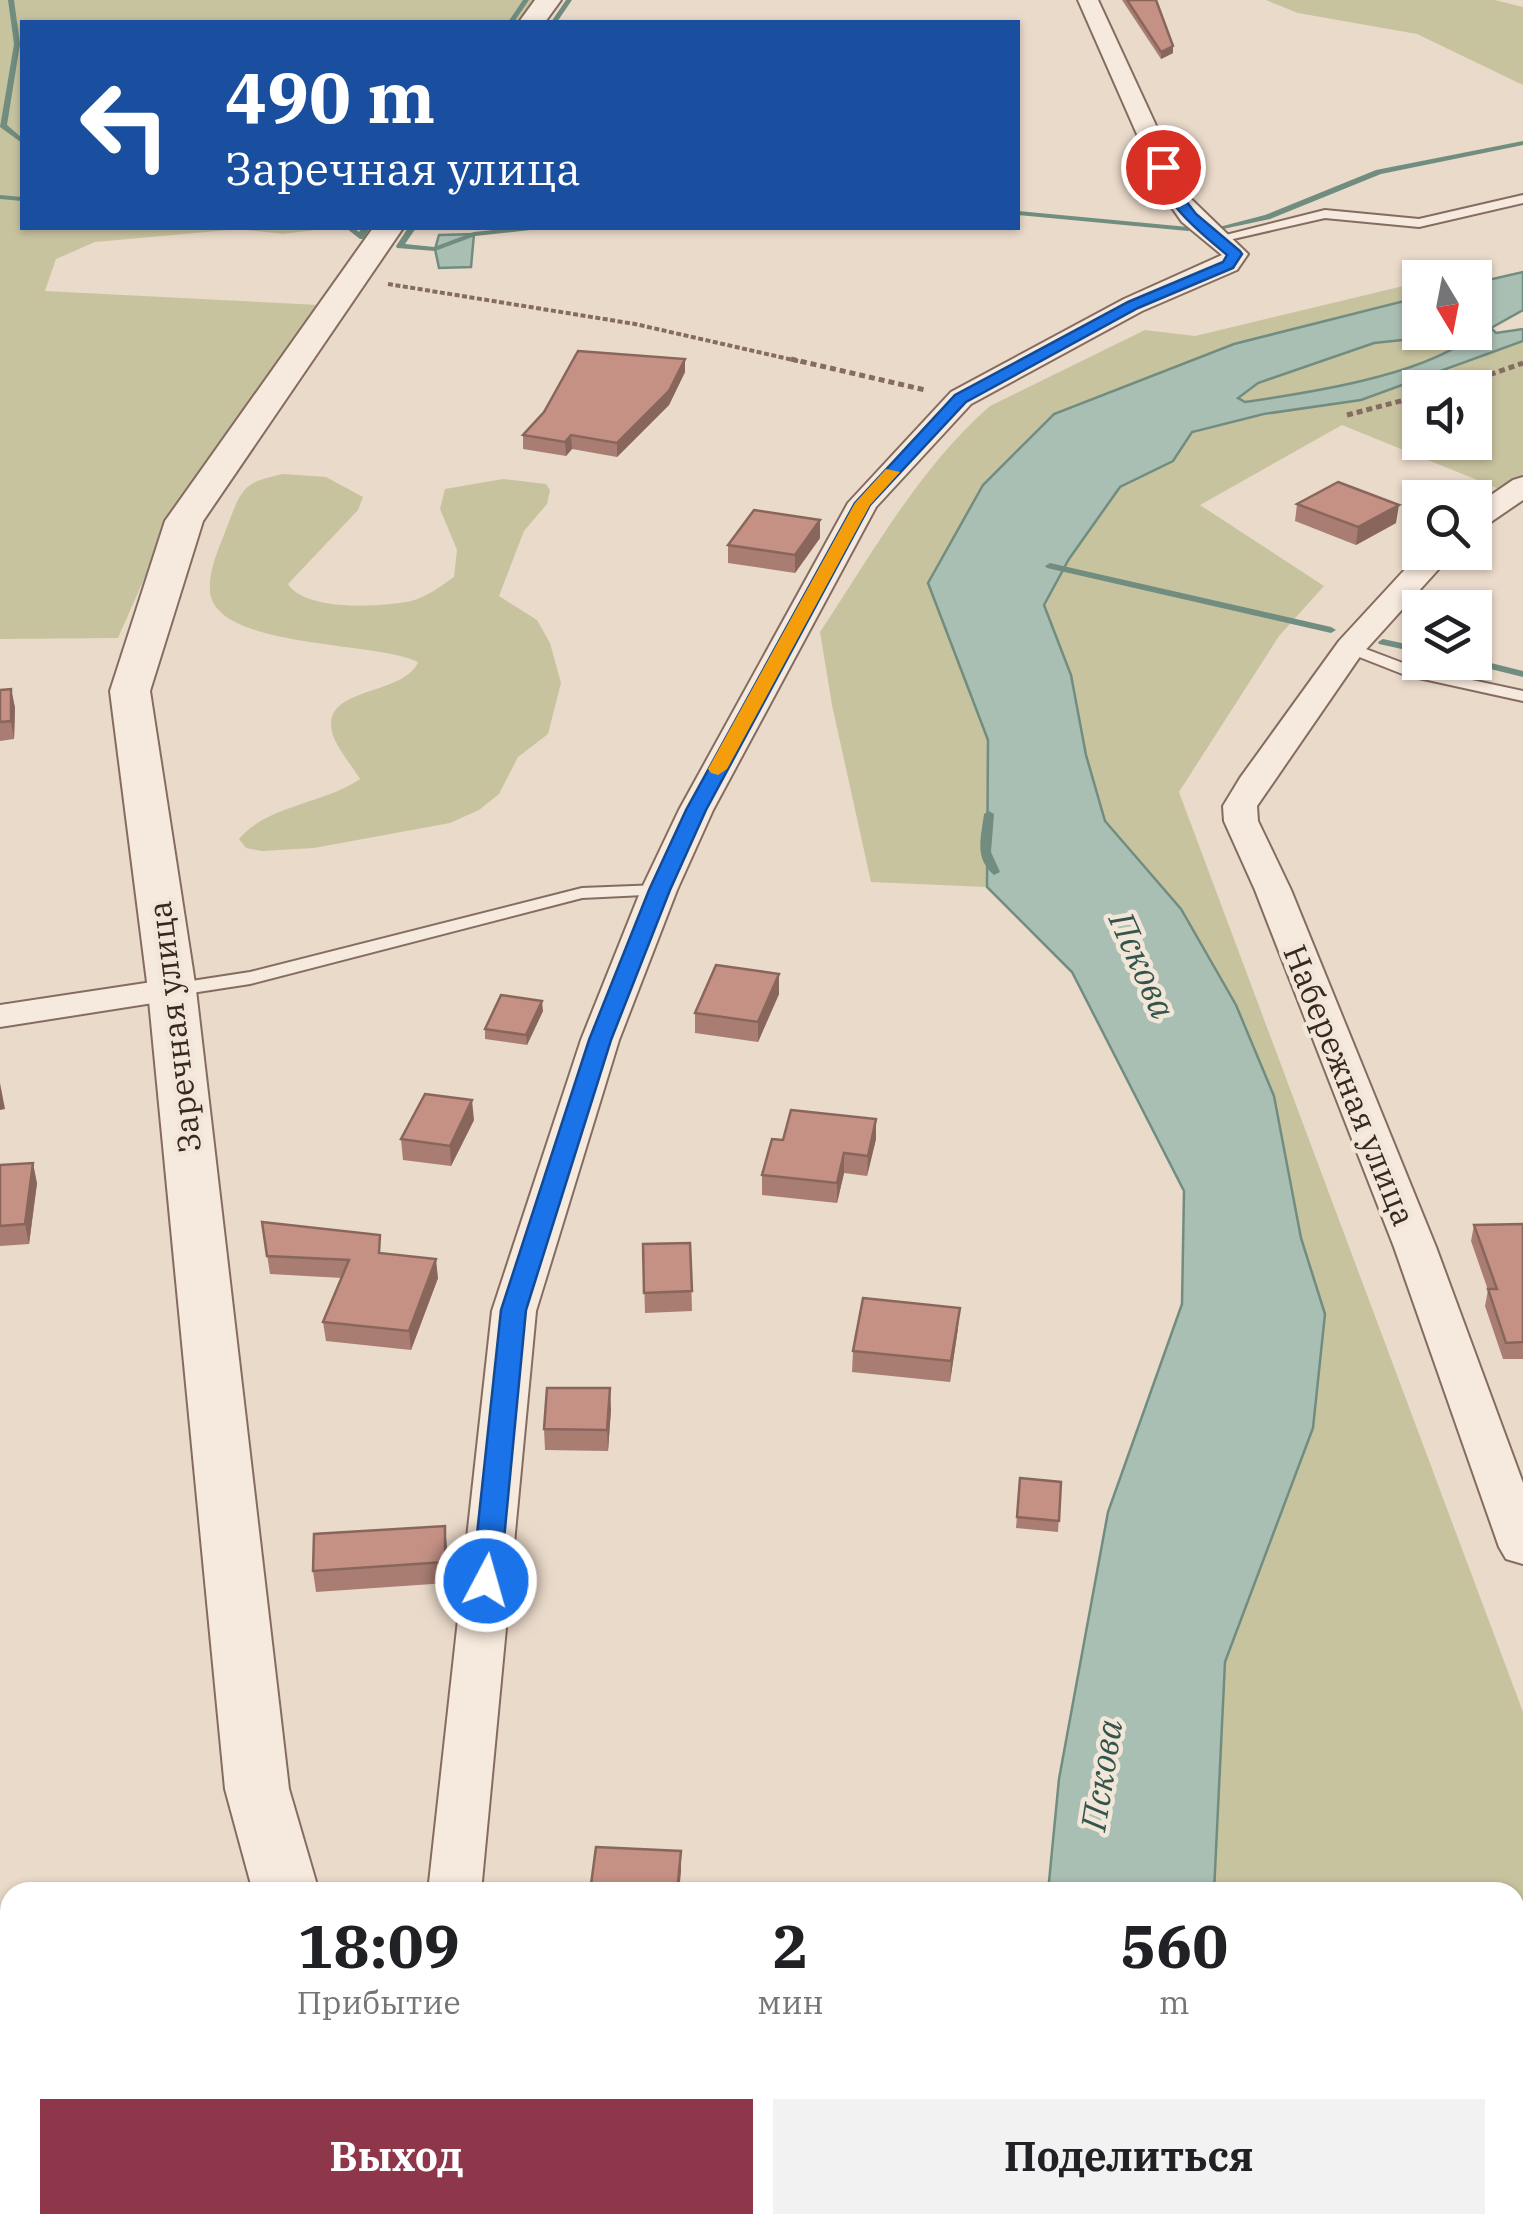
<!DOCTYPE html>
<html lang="ru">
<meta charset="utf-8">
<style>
body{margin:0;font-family:"IBM Plex Serif",serif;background:#f2f2f2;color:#202124;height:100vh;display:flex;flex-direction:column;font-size:38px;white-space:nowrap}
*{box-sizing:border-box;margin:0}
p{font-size:32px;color:#757577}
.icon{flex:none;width:55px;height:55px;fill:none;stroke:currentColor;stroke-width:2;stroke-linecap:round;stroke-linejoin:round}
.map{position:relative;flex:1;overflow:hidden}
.drawer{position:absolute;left:0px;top:1882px;width:1525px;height:352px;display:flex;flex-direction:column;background:#fff;border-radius:30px 30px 0 0;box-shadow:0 2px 8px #0004}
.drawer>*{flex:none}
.banner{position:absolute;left:20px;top:20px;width:1000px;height:210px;border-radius:0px;box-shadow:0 2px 8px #0004;background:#1a4fa0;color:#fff;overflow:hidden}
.needle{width:65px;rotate:170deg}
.buttons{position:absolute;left:1402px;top:260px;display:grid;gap:20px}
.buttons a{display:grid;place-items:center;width:90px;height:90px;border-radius:0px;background:#fff;box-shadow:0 2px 8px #0004;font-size:50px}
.pin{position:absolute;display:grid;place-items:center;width:85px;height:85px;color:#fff;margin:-42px;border:5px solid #fff;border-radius:50%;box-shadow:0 2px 10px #0007}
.me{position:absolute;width:110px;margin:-55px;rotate:6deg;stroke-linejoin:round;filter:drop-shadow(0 0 8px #0008)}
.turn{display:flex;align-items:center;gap:35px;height:210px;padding:0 40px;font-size:45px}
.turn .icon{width:130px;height:130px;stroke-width:2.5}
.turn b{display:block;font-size:70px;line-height:85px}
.eta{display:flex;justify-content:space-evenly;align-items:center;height:170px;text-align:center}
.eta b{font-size:60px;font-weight:700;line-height:70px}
.primary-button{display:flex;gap:20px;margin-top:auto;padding:20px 40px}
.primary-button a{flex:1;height:115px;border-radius:0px;background:#8e374b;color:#fff;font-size:40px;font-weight:700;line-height:115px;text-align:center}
.primary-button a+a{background:#f2f2f2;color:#202124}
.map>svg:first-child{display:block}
.green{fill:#c8c39f;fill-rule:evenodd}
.water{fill:#aabfb4;stroke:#718d80;stroke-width:2.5;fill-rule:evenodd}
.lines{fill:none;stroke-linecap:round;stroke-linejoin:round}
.stream{fill:#718d80;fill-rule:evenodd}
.service-casing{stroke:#856c60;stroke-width:4}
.minor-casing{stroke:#856c60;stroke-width:4}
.tertiary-casing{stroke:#856c60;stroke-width:4}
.path-far1{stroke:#856c60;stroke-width:4;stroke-dasharray:5 2.5;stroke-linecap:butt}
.path{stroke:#856c60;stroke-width:5;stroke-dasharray:6 4;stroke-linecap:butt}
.service{fill:#f6e9dd;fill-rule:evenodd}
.minor{fill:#f6e9dd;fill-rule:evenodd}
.tertiary{fill:#f6e9dd;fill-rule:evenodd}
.wall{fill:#a97d72}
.shaded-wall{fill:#89665c}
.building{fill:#c49184;stroke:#89665c;stroke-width:2.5}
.route{fill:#1a73e8;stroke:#114b97;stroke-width:2.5}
.slow{fill:#f59e0b}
.labels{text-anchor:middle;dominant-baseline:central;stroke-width:9;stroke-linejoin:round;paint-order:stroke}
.street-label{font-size:32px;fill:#382822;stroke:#f2e6d9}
.water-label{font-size:35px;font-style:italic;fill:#33554c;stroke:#f2e6d9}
</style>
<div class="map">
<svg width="1523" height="2234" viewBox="0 0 1523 2234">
<rect width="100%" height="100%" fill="#eadaca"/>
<g class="green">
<polygon points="0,0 535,0 522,22 22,22 22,228 331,228 283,234 239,229 95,242 56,259 45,291 319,305 175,509 118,638 0,639"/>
<polygon points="1266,0 1495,0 1523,7 1523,85 1417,34 1298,13"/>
<path d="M1420,282V297L1234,344L1055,414L928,583L988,740L987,887L871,882L832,705L820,632C872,554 919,468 990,406L1145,330L1195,336Z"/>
<path d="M1440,336L1468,338C1425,374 1302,394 1245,402L1238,397L1258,383L1374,343Z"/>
<path d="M1523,341V488L1514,495L1342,425L1200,505L1324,586L1279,636L1179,792L1523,1712V2101L1517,2108L1523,2139V2234H1183L1182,2225H1515V1892H1214L1225,1662L1313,1428L1325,1314L1181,909L1105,821L1044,605L1069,559L1120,487L1173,461L1192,432L1436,376L1500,347ZM1420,388H1475V442H1420Z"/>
<path d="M283,474L326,477L363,497L358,510L288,584C306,612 382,607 411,601C427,597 441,586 454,577L457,550L440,509L445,489L503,479L546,484L550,490L547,504L524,531L499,596L537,620L550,643L561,683L548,734L518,757L499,794L479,810L450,823L314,848L262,851L246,848L239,839C267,805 324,804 360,779C352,766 340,752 334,738C314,685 403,698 418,662C377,641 216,649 210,592C208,568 222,542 230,519C243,485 247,482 283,474Z"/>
<polygon points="0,2082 10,2083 10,2225 205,2225 205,2234 0,2234"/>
</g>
<g class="water">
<polygon points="474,234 471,267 439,268 435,249 439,235"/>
<path d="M1523,272V310L1491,328L1496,333L1523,329V341L1361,400L1264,414L1192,432L1173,461L1120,487L1069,559L1044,605L1071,675L1086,755L1105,821L1181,909L1236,1005L1274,1096L1301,1238L1325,1314L1313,1428L1225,1662L1214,1892H1048L1059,1779L1108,1512L1182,1304L1184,1191L1072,972L987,887L988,740L928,583L983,485L1054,414L1234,344L1420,297V332H1475V283ZM1440,336L1468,339C1419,376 1307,393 1245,402L1238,398L1258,383L1374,343Z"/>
<polygon points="992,2225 1182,2225 1183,2234 990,2234"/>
</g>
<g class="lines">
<g class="stream">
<polygon points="8,0 14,0 20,44 7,125 22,138 22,143 0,127 14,44"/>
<polygon points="523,0 529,0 514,22 508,22"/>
<polygon points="566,0 572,0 557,22 551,22"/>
<polygon points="1523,141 1523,145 1381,174 1270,219 1223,229 1219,227 1265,215 1376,170"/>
<polygon points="0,195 22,197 22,201 0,199"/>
<polygon points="1018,211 1188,227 1192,229 1188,231 1018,215"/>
<polygon points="346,228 354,228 359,232 362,228 370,228 363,239 360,239"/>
<polygon points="408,228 416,228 405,244 434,247 474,232 513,228 534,228 530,230 475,236 435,251 397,248 396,246"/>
<polygon points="1050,563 1331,627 1336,630 1331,633 1047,568 1045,566"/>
<polygon points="1383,639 1420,647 1420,653 1379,644 1378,642"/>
<polygon points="1475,659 1523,671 1523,677 1470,664 1469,662 1475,662"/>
<path d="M989,811L994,814L991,852L1000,872L994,875C974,858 981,838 984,814Z"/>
</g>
<g class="service-casing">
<g id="service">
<polygon points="1523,195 1523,203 1419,227 1325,218 1220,242 1214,238 1325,210 1419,219"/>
<polygon points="1350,643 1416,668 1523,691 1523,701 1405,675 1344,651 1342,648"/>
<polygon points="659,885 668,890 665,894 582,898 250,984 172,996 163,990 172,984 250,972 582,888"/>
</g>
</g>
<g class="minor-casing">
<g id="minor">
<polygon points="1078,0 1098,0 1189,197 1248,254 1237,270 1142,311 971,404 876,507 713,810 677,890 619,1040 536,1311 481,1892 428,1892 492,1311 581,1040 641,890 679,810 848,503 951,392 1124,299 1222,255 1182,222 1165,198"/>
<polygon points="1523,477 1523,500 1485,526 1475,529 1475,506 1513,480"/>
<polygon points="1421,552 1454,552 1361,655 1257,806 1258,821 1291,890 1436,1247 1523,1483 1523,1564 1506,1559 1499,1547 1394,1247 1255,890 1224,821 1223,806 1240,778 1339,641"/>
<polygon points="172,979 185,982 191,990 185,998 0,1027 0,1005"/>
<polygon points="389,2225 449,2225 448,2234 388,2234"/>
</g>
</g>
<g class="tertiary-casing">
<g id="tertiary">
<polygon points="535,0 561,0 545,22 519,22"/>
<polygon points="373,228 403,228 203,521 150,691 196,990 289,1789 319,1892 253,1892 225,1789 148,990 110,691 165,521"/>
<polygon points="342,2225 416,2225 418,2234 344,2234"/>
</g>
</g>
<polyline class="path-far1" points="388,284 635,324 802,362"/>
<g class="path">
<polyline points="791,359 925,390"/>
<polyline points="1452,388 1523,363"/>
<polyline points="1347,415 1420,396"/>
</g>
<use href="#service" class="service"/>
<use href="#minor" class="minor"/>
<use href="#tertiary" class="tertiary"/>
</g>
<g class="wall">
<polygon points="1122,0 1156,0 1173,46 1173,53 1161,59"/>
<polygon points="685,372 669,405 617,457 572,449 566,456 523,449 523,435"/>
<polygon points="1297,504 1396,523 1356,545 1295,521"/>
<polygon points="820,538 795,573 728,563 728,545"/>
<polygon points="11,689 15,708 14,739 0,741 0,690"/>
<polygon points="779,974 779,994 758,1042 695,1033 695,1013"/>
<polygon points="543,1011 527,1045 485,1039 485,1029"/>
<polygon points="876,1119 876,1139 867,1176 844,1173 837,1203 762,1195 762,1175 783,1140"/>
<polygon points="474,1120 451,1166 403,1160 401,1139"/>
<polygon points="0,1165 37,1183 29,1244 0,1246"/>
<polygon points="262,1222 382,1254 438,1278 411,1350 326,1341 323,1322 342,1278 270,1274"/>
<polygon points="1523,1224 1523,1359 1503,1359 1485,1306 1488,1290 1471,1241 1474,1225"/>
<polygon points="690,1243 692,1311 645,1313 643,1244"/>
<polygon points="958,1328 950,1382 852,1372 853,1351"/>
<polygon points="611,1409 608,1451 545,1450 544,1429"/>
<polygon points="1020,1478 1061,1482 1058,1532 1016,1528"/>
<polygon points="445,1526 447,1583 316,1592 313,1571"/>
</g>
<g class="shaded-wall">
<polygon points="1173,46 1173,53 1161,59 1161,52"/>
<polygon points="685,359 685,372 669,405 617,457 617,443"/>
<polygon points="571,435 572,449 566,456 565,442"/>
<polygon points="1399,505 1396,523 1356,545 1358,527"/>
<polygon points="820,520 820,538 795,573 795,555"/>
<polygon points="11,689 15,708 14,739 11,721"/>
<polygon points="779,974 779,994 758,1042 758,1022"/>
<polygon points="542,1001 543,1011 527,1045 526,1035"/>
<polygon points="0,1083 5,1109 0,1110"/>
<polygon points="472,1100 474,1120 451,1166 450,1146"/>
<polygon points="876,1119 876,1139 867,1176 868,1156"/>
<polygon points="844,1153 844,1173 837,1203 837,1183"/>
<polygon points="33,1163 37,1183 29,1244 25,1224"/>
<polygon points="436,1259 438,1278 411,1350 409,1331"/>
<polygon points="960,1308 958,1328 950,1382 951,1361"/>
<polygon points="610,1388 611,1409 608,1451 607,1430"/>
<polygon points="445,1526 447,1547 447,1583 445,1562"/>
<polygon points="681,1851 681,1872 679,1892 677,1892"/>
</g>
<g class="building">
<polygon points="1127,0 1156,0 1173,46 1161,52"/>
<polygon points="578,351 685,359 669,391 617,443 571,435 565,442 523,435 544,412"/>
<polygon points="1338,482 1399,505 1358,527 1297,504"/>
<polygon points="754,510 820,520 795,555 728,545"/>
<polygon points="11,689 11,721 0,722 0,690"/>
<polygon points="716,965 779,974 758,1022 695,1013"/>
<polygon points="501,995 542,1001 526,1035 485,1029"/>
<polygon points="425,1094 472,1100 450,1146 401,1139"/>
<polygon points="791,1110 876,1119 868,1156 844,1153 837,1183 762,1175 772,1139 783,1140"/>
<polygon points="33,1163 25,1224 0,1226 0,1165"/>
<polygon points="262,1222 380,1235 379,1253 436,1259 409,1331 323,1322 349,1260 267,1256"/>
<polygon points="1523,1224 1523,1342 1506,1343 1488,1289 1497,1289 1474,1225"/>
<polygon points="690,1243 692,1291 644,1293 643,1244"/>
<polygon points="863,1298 960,1308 951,1361 853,1351"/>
<polygon points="547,1388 610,1388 607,1430 544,1429"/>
<polygon points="1020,1478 1061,1482 1059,1521 1017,1517"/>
<polygon points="445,1526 445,1562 313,1571 314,1534"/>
<polygon points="596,1847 681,1851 677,1892 590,1892"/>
</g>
<path class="route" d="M1159,164H1168L1183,197L1196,214L1240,251L1242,254L1233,268L1138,308L966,402L870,505L706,810L670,890L611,1040L526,1310L500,1581L496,1588H476L472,1581L501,1310L589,1040L649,890L686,810L855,503L955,395L1128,302L1223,262L1227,255C1200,232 1159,202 1159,164Z"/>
<polygon class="slow" points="886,469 900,472 870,505 727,769 718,775 711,773 708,769 855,503"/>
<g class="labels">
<g class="street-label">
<text transform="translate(174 1027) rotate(-97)">Заречная улица</text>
<text transform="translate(1350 1085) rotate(68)">Набережная улица</text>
</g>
<g class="water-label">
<text transform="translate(1143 965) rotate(66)">Пскова</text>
<text transform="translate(1101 1775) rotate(-81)">Пскова</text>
</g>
</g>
</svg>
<div class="buttons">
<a><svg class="needle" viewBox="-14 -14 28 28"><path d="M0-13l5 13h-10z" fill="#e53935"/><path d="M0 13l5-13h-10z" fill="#757577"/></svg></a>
<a><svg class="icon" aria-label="sound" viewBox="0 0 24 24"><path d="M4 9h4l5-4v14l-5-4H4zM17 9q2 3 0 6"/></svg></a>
<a><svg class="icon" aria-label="search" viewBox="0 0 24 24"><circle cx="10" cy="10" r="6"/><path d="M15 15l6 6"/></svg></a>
<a><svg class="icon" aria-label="layers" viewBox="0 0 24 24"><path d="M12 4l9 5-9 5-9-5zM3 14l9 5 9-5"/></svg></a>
</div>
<div class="pin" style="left:1163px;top:167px;background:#d93025"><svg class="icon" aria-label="arrive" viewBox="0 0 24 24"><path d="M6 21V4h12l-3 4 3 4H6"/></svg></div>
<svg class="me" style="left:486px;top:1581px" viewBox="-20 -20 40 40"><circle r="17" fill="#1a73e8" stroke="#fff" stroke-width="3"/><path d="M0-11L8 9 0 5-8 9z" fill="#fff"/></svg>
<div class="banner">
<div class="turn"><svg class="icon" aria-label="left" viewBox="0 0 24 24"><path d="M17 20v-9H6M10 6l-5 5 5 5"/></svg><div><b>490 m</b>Заречная улица</div></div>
</div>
<section class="drawer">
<div class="eta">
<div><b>18:09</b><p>Прибытие</p></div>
<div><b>2</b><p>мин</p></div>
<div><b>560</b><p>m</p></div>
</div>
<div class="primary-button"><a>Выход</a><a>Поделиться</a></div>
</section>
</div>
